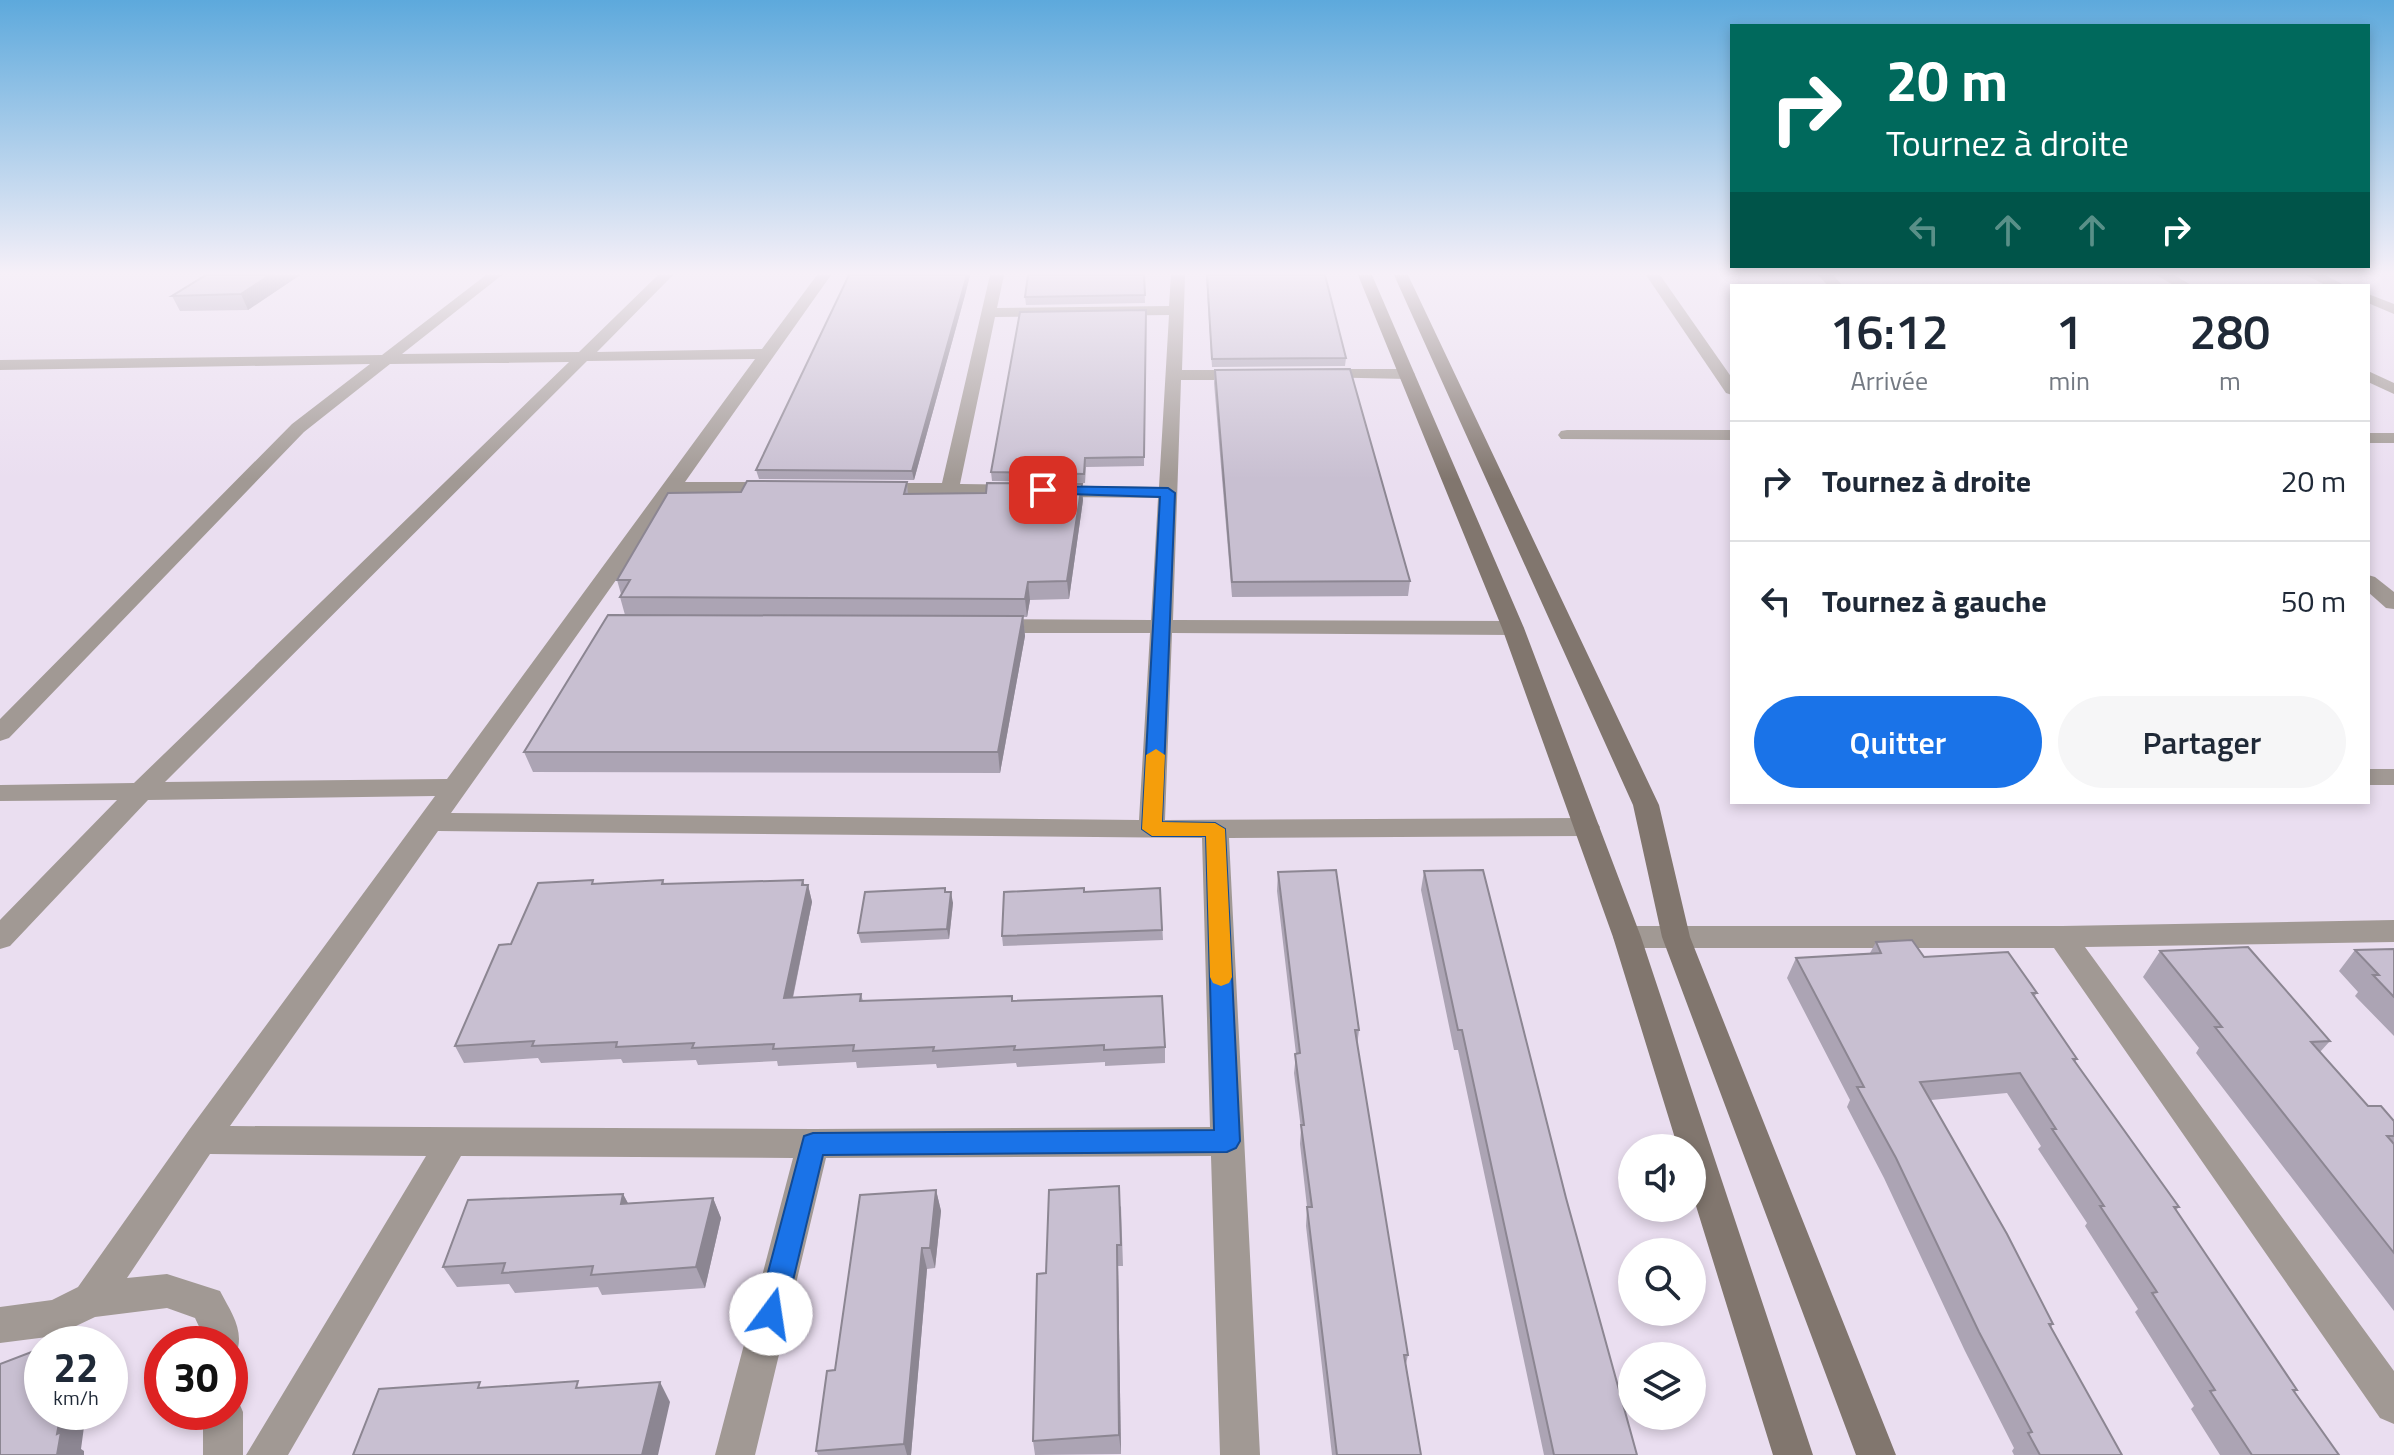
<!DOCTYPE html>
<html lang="fr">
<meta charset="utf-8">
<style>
body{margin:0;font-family:"Titillium Web",sans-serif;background:#f6f6f7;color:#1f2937;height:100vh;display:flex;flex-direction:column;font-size:30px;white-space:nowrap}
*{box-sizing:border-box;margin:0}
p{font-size:26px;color:#747a83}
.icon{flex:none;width:44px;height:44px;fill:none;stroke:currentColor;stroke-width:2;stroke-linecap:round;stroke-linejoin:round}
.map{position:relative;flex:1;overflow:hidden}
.drawer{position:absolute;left:1730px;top:284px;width:640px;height:520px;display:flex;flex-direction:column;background:#fff;border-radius:0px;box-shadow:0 4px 12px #0003}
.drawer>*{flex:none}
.top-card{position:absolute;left:1730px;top:24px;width:640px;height:244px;border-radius:0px;box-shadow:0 4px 12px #0003;background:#00695c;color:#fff;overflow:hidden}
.controls{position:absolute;left:1618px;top:1134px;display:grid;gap:16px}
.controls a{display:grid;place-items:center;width:88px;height:88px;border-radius:50%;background:#fff;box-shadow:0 4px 12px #0003;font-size:40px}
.speed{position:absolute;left:24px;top:1326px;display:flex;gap:16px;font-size:40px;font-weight:700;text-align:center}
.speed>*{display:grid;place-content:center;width:104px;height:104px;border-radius:50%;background:#fff;box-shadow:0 4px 12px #0003;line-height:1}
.speed small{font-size:20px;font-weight:400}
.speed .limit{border:12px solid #d22;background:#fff;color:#111}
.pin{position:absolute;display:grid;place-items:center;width:68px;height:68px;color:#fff;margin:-34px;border-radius:16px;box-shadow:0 4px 12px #0006}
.me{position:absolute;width:88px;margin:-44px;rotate:14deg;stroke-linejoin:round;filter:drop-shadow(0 0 6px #0008)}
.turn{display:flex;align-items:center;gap:28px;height:168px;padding:0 24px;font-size:36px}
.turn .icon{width:104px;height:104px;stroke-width:2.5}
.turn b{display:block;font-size:56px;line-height:68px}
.lanes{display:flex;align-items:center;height:76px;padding:0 24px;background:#0003;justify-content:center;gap:40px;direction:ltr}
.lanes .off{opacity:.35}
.eta{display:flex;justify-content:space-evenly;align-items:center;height:136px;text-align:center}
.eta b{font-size:48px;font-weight:600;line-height:56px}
.primary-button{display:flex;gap:16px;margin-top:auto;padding:16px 24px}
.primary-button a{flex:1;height:92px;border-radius:48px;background:#1a73e8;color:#fff;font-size:32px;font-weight:600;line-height:92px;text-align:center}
.primary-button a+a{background:#f6f6f7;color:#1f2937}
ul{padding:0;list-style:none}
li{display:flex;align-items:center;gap:24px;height:120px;padding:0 24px;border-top:2px solid #e0e1e3}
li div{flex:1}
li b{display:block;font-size:30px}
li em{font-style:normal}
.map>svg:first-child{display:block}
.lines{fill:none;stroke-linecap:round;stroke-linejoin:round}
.street{fill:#a19994;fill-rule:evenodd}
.secondary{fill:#81766e;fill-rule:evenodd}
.wall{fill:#aca4b4}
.shaded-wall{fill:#8c8692}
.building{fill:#c8bfd1;stroke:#8c8692;stroke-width:2}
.route{fill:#1a73e8;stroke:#114b97;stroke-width:2}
.slow{fill:#f59e0b}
</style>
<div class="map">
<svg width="2394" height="1455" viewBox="0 0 2394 1455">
<rect width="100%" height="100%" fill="#eadef0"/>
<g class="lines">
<g class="street">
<path d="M486,275H502L402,354L579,352L658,275H673L597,352L762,349L817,275H831L685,482H774L781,484L783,488L781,492L677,494L451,813L1139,820L1150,633H991L980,626L991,619L1151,620L1158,498L875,495L866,489L875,483H942L990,275H1004L997,308L1169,306L1171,275H1185L1182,370H1244L1252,375L1244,380H1181L1173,620L1513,621L1524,628L1513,635L1172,633L1165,820L1587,818L1596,821L1600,827L1596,833L1587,836L1229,838L1260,1455H1220L1211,1156L826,1158L755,1455H715L793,1158L461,1156L288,1455H246L426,1156L210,1154L127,1278L167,1274L220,1291C232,1314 246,1332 235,1357L230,1359V1344H203L202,1333L195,1318L167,1308L95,1317L55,1336L0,1343V1307L52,1300L78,1287L189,1130L435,796L148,800L10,946L0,949V920L117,800L0,801V785L134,783L569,362L390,364L304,432L9,738L0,741V719L292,424L370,364L0,370V360L382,355ZM1169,315L1159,487L960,484L995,317ZM755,359L447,779L165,782L587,361ZM438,831L1202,838L1210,1127L813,1129L230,1126Z"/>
<polygon points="1646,275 1660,275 1732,378 1732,395 1726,393"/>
<polygon points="1818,275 1833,275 1843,286 1828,286"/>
<polygon points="2156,275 2174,275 2193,286 2175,286"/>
<polygon points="2306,275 2325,275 2346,286 2327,286"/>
<polygon points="2368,294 2394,304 2394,314 2368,303"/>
<polygon points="1321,369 1407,369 1415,374 1407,379 1315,377 1313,374"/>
<polygon points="2368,371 2394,383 2394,394 2368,382"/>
<polygon points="1567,430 1732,430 1732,440 1561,439 1558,435 1561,431"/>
<rect x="2368" y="433" width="26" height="10"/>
<polygon points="2368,575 2375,577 2394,592 2394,609 2386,608 2368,592"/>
<rect x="2368" y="769" width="26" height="16"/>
<polygon points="2394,920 2394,942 2085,947 2394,1371 2394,1424 2380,1418 2054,948 1627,948 1617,945 1613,937 1617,929 1627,926 2062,926"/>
<polygon points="230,1395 237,1398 243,1412 243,1455 203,1455 203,1412 230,1412"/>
</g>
<g class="secondary">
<polygon points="1358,275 1372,275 1524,628 1641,937 1813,1455 1773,1455 1692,1193 1692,1148 1678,1148 1613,937 1502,628"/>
<polygon points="1394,275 1408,275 1659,805 1690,937 1896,1455 1856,1455 1662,937 1633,805"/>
</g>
</g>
<g class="wall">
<polygon points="300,275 248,310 180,311 172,296"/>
<polygon points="849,275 970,275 965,295 914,480 759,479 756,470"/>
<polygon points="1144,275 1145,303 1026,305 1025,297"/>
<polygon points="1206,275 1346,358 1345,366 1212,367"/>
<polygon points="1146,310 1144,466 1086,467 1085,483 992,481 991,472"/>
<polygon points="1215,370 1410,581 1408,596 1232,597 1214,383"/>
<polygon points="907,482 908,494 1083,500 1069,599 1030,600 1027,617 1023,617 1025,636 1000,773 533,772 524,752 625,615 620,597 621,594 617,580 741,492"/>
<polygon points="1424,871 1566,1198 1637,1455 1544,1455 1458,1050 1454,1050 1421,890"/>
<polygon points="1278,872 1359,1030 1357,1046 1408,1355 1406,1364 1421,1455 1332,1455 1306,1226 1307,1207 1300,1144 1301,1129 1294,1073 1296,1054 1277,891"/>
<polygon points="663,880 664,883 808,885 812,902 793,998 861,994 863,1001 1013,1001 1165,1047 1165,1063 1105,1066 1105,1062 1017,1067 1016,1063 937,1068 936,1064 857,1068 856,1062 778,1066 777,1061 698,1065 696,1060 623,1063 621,1059 541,1063 538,1058 464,1063 455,1046 511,944"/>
<polygon points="1160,888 1163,940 1003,946 1002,936 1084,892"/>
<polygon points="946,892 953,903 949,939 861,943 858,933"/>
<polygon points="1876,942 2037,993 2034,997 2077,1059 2075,1062 2179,1207 2176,1210 2297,1390 2294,1393 2339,1455 2220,1455 2191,1409 2194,1406 2135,1312 2138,1309 2085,1226 2087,1223 2038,1149 2041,1146 2007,1093 1931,1100 2053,1324 2051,1327 2122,1455 2014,1455 2012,1451 2014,1448 1965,1351 1884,1178 1847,1107 1850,1100 1787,978 1796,958 1870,953"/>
<polygon points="2394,949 2394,1036 2355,996 2358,992 2339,971 2355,950"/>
<polygon points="2160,951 2330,1041 2320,1052 2368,1106 2394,1121 2394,1311 2196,1053 2199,1048 2143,977"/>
<polygon points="936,1190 941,1211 935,1268 927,1269 911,1455 818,1455 816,1451 835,1370"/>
<polygon points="623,1194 628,1203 713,1198 721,1218 705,1288 602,1295 598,1287 515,1293 509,1284 457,1287 443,1267"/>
<polygon points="1121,1206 1123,1266 1118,1266 1121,1454 1035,1455 1033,1441 1046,1273"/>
</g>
<g class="shaded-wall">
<polygon points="270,275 300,275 248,310 241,294"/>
<polygon points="967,275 970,275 965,295 914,480 912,471"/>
<polygon points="1082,484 1083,500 1069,599 1067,581"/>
<polygon points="1028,582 1030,600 1027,617 1025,599"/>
<polygon points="1023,616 1025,636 1000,773 998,752"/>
<polygon points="803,880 806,892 808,885 812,902 789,1015 784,998"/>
<polygon points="951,892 953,903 949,939 947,929"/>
<polygon points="936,1190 941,1211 935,1268 930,1248"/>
<polygon points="623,1194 634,1215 621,1204"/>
<polygon points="713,1198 721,1218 705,1288 696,1267"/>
<polygon points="1117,1245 1118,1266 1121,1454 1119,1435"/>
<polygon points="922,1248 927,1269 911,1455 907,1455 904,1444"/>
<polygon points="72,1337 80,1344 71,1344"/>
<polygon points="660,1382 670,1402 658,1455 642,1455"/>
<polygon points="61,1412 86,1412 81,1449 84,1451 84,1455 57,1455 57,1434"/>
</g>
<g class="building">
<polygon points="206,275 270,275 241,294 172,296"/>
<polygon points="849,275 967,275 912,471 756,470"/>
<polygon points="1028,275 1144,275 1145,295 1025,297"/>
<polygon points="1207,275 1325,275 1346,358 1212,359"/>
<polygon points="1146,310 1144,457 1085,458 1084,474 991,472 1020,312"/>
<polygon points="1350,369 1410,581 1232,582 1215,370"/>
<polygon points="747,481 907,482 904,494 986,493 987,483 1082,484 1067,581 1028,582 1025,599 620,597 630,580 617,580 668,493 741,492"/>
<polygon points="608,615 1023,616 998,752 524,752"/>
<polygon points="1336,870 1359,1030 1355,1030 1408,1355 1404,1355 1421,1455 1337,1455 1307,1207 1312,1207 1301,1125 1304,1125 1295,1054 1300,1053 1278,872"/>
<polygon points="1483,870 1566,1198 1637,1455 1554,1455 1462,1030 1458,1030 1424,871"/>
<polygon points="593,880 592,884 663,880 662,884 803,880 802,885 808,885 784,998 861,994 860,1001 1012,996 1012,1001 1162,996 1165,1047 1104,1050 1104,1045 1014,1050 1015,1046 933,1051 934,1047 853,1051 854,1045 773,1049 774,1044 692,1048 694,1043 616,1047 617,1042 532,1046 534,1041 455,1046 499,945 511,944 538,883"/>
<polygon points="945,888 945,892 951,892 947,929 858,933 865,892"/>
<polygon points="1084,888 1084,892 1160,888 1162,930 1002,936 1004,892"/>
<polygon points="1912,940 1924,957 2008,952 2037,993 2032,993 2077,1059 2073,1059 2179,1207 2174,1207 2297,1390 2293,1390 2339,1455 2252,1455 2210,1391 2215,1390 2152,1293 2157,1292 2100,1206 2104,1206 2052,1129 2056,1129 2020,1073 1920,1082 2007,1234 2053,1324 2049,1324 2122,1455 2040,1455 2028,1433 2032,1432 1979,1332 1896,1158 1857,1087 1864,1087 1796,958 1881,953 1876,942"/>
<polygon points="2248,947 2330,1041 2311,1042 2368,1106 2381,1106 2394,1121 2394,1136 2387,1136 2394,1144 2394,1253 2215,1027 2222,1027 2160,951"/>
<polygon points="2394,949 2394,997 2373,975 2379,975 2355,950"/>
<polygon points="1119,1186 1121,1245 1117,1245 1119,1435 1033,1441 1037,1274 1046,1273 1049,1190"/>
<polygon points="936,1190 930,1248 922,1248 904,1444 816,1451 827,1371 835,1370 860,1195"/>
<polygon points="623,1194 621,1204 713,1198 696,1267 591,1275 593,1266 502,1273 505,1263 443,1267 468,1200"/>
<polygon points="72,1337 71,1344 53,1344"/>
<polygon points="42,1348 42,1412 61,1412 57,1434 61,1432 57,1455 0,1455 0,1364"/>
<polygon points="578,1381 576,1388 660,1382 642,1455 353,1455 379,1389 480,1382 478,1388"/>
</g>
<linearGradient id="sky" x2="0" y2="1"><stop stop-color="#5da9dc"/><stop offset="0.57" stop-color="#f6f0f8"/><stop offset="1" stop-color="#f6f0f8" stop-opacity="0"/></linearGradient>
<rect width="2394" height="479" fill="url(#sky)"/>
<polygon class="route" points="1043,486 1168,488 1175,493 1162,822 1215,823 1225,829 1240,1141 1236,1148 1227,1152 823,1155 785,1314 781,1323 771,1327 761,1323 757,1314 804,1136 813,1133 1214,1130 1206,836 1152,836 1142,829 1160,497 1038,493 1036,490"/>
<polygon class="slow" points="1156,749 1165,755 1162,822 1215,823 1225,829 1232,977 1229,983 1221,986 1213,983 1210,977 1206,836 1152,836 1142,829 1146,755"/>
</svg>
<div class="controls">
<a><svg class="icon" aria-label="sound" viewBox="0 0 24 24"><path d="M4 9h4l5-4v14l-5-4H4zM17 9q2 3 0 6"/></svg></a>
<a><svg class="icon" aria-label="search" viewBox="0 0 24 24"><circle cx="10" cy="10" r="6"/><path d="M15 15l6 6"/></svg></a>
<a><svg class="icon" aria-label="layers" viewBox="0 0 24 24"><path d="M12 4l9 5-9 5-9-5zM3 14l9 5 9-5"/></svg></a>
</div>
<div class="speed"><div>22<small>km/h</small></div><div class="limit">30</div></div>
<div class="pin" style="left:1043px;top:490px;background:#d93025"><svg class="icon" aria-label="arrive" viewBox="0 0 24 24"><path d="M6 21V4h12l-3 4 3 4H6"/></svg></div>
<svg class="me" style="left:771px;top:1314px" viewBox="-20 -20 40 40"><circle r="19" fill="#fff"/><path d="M0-13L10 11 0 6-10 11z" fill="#1a73e8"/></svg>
<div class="top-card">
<div class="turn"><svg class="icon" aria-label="right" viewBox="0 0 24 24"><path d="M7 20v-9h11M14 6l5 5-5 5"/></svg><div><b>20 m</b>Tournez à droite</div></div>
<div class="lanes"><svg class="icon off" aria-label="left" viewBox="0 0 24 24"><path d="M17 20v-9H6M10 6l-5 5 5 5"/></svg><svg class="icon off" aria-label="ahead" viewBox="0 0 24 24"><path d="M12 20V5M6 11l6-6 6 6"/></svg><svg class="icon off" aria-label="ahead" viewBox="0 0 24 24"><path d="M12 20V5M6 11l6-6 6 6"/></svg><svg class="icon" aria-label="right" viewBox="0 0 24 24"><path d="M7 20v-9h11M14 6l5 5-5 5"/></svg></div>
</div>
<section class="drawer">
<div class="eta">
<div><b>16:12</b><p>Arrivée</p></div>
<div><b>1</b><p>min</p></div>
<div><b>280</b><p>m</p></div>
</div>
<ul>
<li><svg class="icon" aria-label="right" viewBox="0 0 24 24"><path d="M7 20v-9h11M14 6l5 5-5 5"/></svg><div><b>Tournez à droite</b></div><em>20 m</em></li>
<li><svg class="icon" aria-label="left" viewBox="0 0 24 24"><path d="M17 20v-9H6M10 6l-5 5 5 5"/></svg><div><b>Tournez à gauche</b></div><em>50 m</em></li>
</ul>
<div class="primary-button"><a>Quitter</a><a>Partager</a></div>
</section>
</div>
